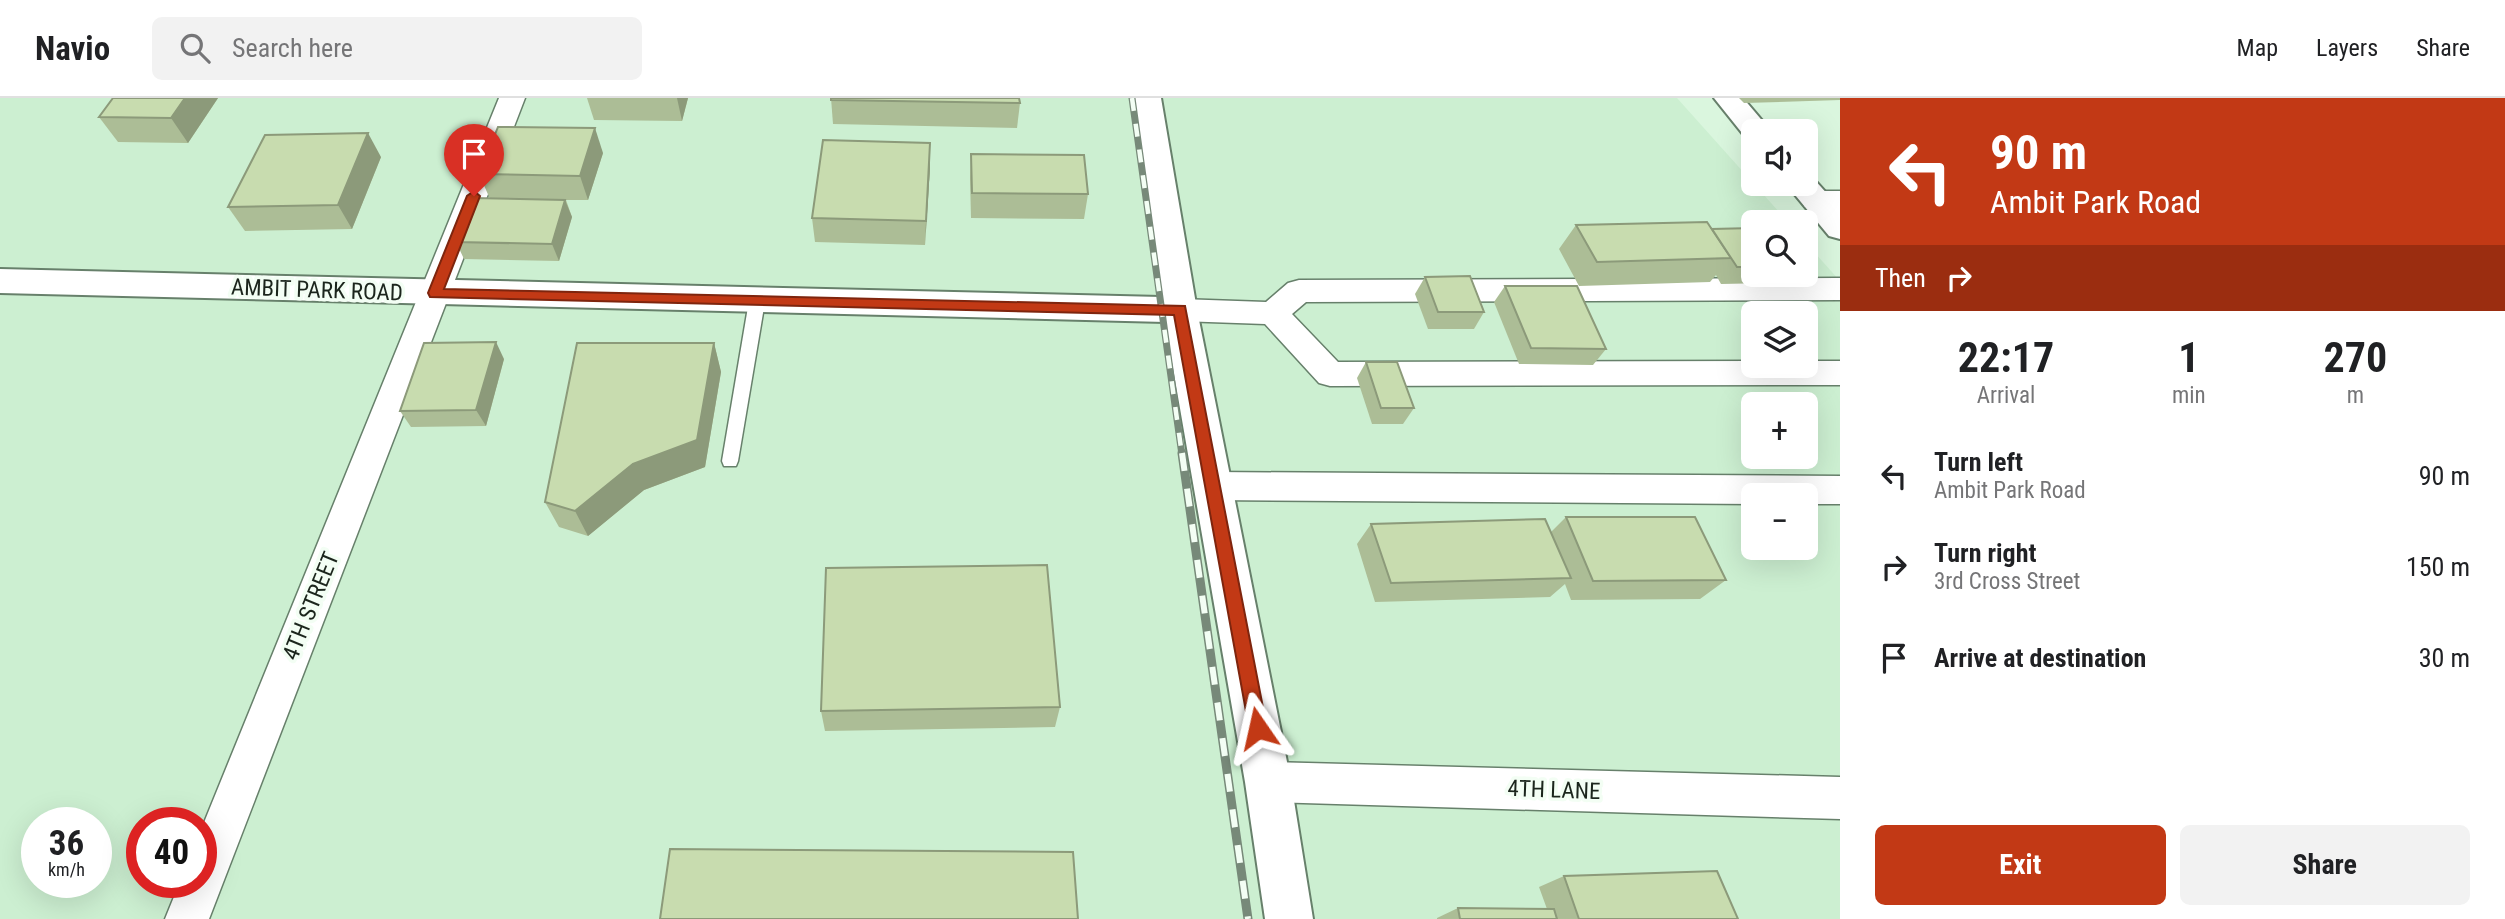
<!DOCTYPE html>
<meta charset="utf-8">
<style>
body{margin:0;font-family:"Roboto Condensed",sans-serif;background:#f2f2f2;color:#202124;height:100vh;display:flex;flex-direction:column;font-size:26px;white-space:nowrap}
*{box-sizing:border-box;margin:0}
p{font-size:23px;color:#757577}
.icon{flex:none;width:38px;height:38px;fill:none;stroke:currentColor;stroke-width:2;stroke-linecap:round;stroke-linejoin:round}
.map{position:relative;flex:1;overflow:hidden}
.sheet{display:flex;flex-direction:column;background:#fff;width:665px}
.sheet>*{flex:none}
.top-card{background:#c23915;color:#fff;overflow:hidden}
.fabs{position:absolute;left:1741px;top:21px;display:grid;gap:14px}
.fabs a{display:grid;place-items:center;width:77px;height:77px;border-radius:10px;background:#fff;box-shadow:0 7px 28px #0002;font-size:35px}
.speed{position:absolute;left:21px;top:709px;display:flex;gap:14px;font-size:35px;font-weight:700;text-align:center}
.speed>*{display:grid;place-content:center;width:91px;height:91px;border-radius:50%;background:#fff;box-shadow:0 7px 28px #0002;line-height:1}
.speed small{font-size:18px;font-weight:400}
.speed .limit{border:10px solid #d22;background:#fff;color:#111}
.pin{position:absolute;display:grid;place-items:center;width:60px;height:60px;color:#fff;margin:-72px -30px;border-radius:50% 50% 50% 0;rotate:-45deg;box-shadow:0 0 7px #0007}
.pin .icon{rotate:45deg}
.me{position:absolute;width:77px;margin:-38px;rotate:349deg;stroke-linejoin:round;filter:drop-shadow(0 0 5px #0008)}
.turn{display:flex;align-items:center;gap:24px;height:147px;padding:0 35px;font-size:32px}
.turn .icon{width:91px;height:91px;stroke-width:2.5}
.turn b{display:block;font-size:49px;line-height:60px}
.then{display:flex;align-items:center;height:66px;padding:0 35px;background:#0003;gap:14px;font-size:26px}
.eta{display:flex;justify-content:space-evenly;align-items:center;height:119px;text-align:center}
.eta b{font-size:42px;font-weight:700;line-height:49px}
.cta{display:flex;gap:14px;margin-top:auto;padding:14px 35px}
.cta a{flex:1;height:80px;border-radius:10px;background:#c23915;color:#fff;font-size:28px;font-weight:700;line-height:80px;text-align:center}
.cta a+a{background:#f2f2f2;color:#202124}
ul{padding:0;list-style:none}
li{display:flex;align-items:center;gap:21px;height:91px;padding:0 35px}
li div{flex:1}
li b{display:block;font-size:26px}
li em{font-style:normal}
header{display:flex;align-items:center;gap:42px;box-sizing:border-box;height:98px;padding:0 35px;background:#fff;border-bottom:2px solid #e0e0e0}
header strong{font-size:33px}
nav{display:flex;gap:38px;margin-inline-start:auto;font-size:24px}
.search{width:490px;height:63px;background:#f2f2f2;display:flex;align-items:center;gap:18px;box-sizing:border-box;padding:0 24px;border-radius:10px;color:#757577;font-size:26px}
main{display:flex;flex:1;min-height:0}
.map>svg:first-child{display:block}
.built{fill:#ccefd1;fill-rule:evenodd}
.lines{fill:none;stroke-linecap:round;stroke-linejoin:round}
.lane-casing{stroke:#67806b;stroke-width:3}
.street-casing{stroke:#67806b;stroke-width:3}
.secondary-casing{stroke:#67806b;stroke-width:4}
.lane{fill:#fff;fill-rule:evenodd}
.street{fill:#fff;fill-rule:evenodd}
.secondary{fill:#fff;fill-rule:evenodd}
.rail-far1-casing{stroke:#778979;stroke-width:7}
.rail-casing{stroke:#778979;stroke-width:9}
.rail-far1{stroke:#f3fef4;stroke-width:4.5;stroke-dasharray:13;stroke-linecap:butt}
.rail{stroke:#f3fef4;stroke-width:6;stroke-dasharray:18;stroke-linecap:butt}
.wall{fill:#acbd96}
.shaded-wall{fill:#8c9a7a}
.building{fill:#c8dcaf;stroke:#8c9a7a;stroke-width:2}
.route{fill:#c23915;stroke:#7e250e;stroke-width:2}
.labels{text-anchor:middle;dominant-baseline:central;stroke-width:7;stroke-linejoin:round;paint-order:stroke}
.street-label{font-size:23px;fill:#1b251c;stroke:#f3fef4}
</style>
<header>
<strong>Navio</strong>
<div class="search"><svg class="icon" aria-label="search" viewBox="0 0 24 24"><circle cx="10" cy="10" r="6"/><path d="M15 15l6 6"/></svg>Search here</div>
<nav><a>Map</a><a>Layers</a><a>Share</a></nav>
</header>
<main>
<div class="map">
<svg width="1840" height="821" viewBox="0 0 1840 821">
<rect width="100%" height="100%" fill="#daf6de"/>
<path class="built" d="M0,0H1677L1788,124H1754V177H1806V145L1840,183V821H0ZM1754,215H1806V268H1754ZM1754,306H1806V359H1754ZM1754,397H1806V450H1754ZM37,724H96V784H37ZM142,724H201V784H142Z"/>
<g class="lines">
<g class="lane-casing">
<polygon id="lane" points="757,197 765,203 738,363 736,368 724,368 722,363 749,203"/>
</g>
<g class="street-casing">
<g id="street">
<polygon points="499,0 525,0 209,821 165,821 180,784 201,784 201,732"/>
<polygon points="1815,93 1840,93 1840,111 1805,109 1801,102 1805,95"/>
<polygon points="1840,180 1840,202 1306,204 1292,216 1338,264 1754,263 1754,268 1806,268 1806,263 1840,263 1840,287 1330,288 1319,285 1265,226 1180,223 1169,220 1165,212 1169,204 1180,201 1266,204 1288,185 1299,182"/>
<polygon points="1213,374 1840,378 1840,406 1806,406 1806,397 1754,397 1754,406 1213,402 1201,398 1196,388 1201,378"/>
<polygon points="1268,664 1840,679 1840,721 1268,704 1253,698 1247,684 1253,670"/>
</g>
</g>
<g class="secondary-casing">
<g id="secondary">
<polygon points="1133,0 1161,0 1197,212 1291,684 1313,821 1265,821 1245,684 1165,224 0,195 0,171 1161,199"/>
<polygon points="1714,0 1743,0 1771,33 1754,33 1754,42 1746,40"/>
<polygon points="1806,77 1812,79 1840,110 1840,141 1829,138 1786,86 1806,86"/>
</g>
</g>
<use href="#lane" class="lane"/>
<use href="#street" class="street"/>
<use href="#secondary" class="secondary"/>
<g class="rail-far1-casing">
<polyline id="rail-far1" points="1132,0 1182,357"/>
</g>
<g class="rail-casing">
<polyline id="rail" points="1182,355 1248,821"/>
</g>
<use href="#rail-far1" class="rail-far1"/>
<use href="#rail" class="rail"/>
</g>
<g class="wall">
<polygon points="113,0 218,0 188,45 118,44 99,19"/>
<polygon points="587,0 688,0 682,23 594,22"/>
<polygon points="831,0 1020,5 1017,30 833,26"/>
<polygon points="1739,0 1840,0 1840,2 1744,5"/>
<polygon points="603,55 588,102 566,102 572,119 559,163 464,161 456,144 490,101 479,76"/>
<polygon points="971,56 1088,96 1084,121 971,120 970,80"/>
<polygon points="381,59 352,131 245,133 228,109"/>
<polygon points="930,70 925,147 815,144 812,120"/>
<polygon points="1576,127 1712,131 1754,130 1754,177 1776,177 1769,185 1721,186 1716,177 1710,184 1579,188 1559,151"/>
<polygon points="1425,179 1484,214 1474,231 1428,231 1415,196"/>
<polygon points="1505,188 1606,251 1593,267 1519,266 1494,204"/>
<polygon points="714,245 721,274 705,369 644,392 588,438 559,429 545,404"/>
<polygon points="504,261 486,328 411,329 400,313"/>
<polygon points="1366,264 1414,310 1403,326 1372,326 1357,280"/>
<polygon points="1566,419 1726,482 1700,501 1571,502 1565,486 1550,499 1375,504 1357,446 1371,426 1551,434"/>
<polygon points="1060,609 1055,629 825,633 821,613"/>
<polygon points="1564,778 1738,821 1437,821 1437,820 1458,810 1547,811 1539,789"/>
</g>
<g class="shaded-wall">
<polygon points="185,0 218,0 188,45 171,20"/>
<polygon points="677,0 688,0 682,23"/>
<polygon points="595,30 603,55 588,102 580,78"/>
<polygon points="368,35 381,59 352,131 338,107"/>
<polygon points="930,45 930,70 925,147 926,123"/>
<polygon points="565,102 572,119 559,163 552,146"/>
<polygon points="496,244 504,261 486,328 476,312"/>
<polygon points="714,245 721,274 705,369 644,392 588,438 575,413"/>
</g>
<g class="building">
<polygon points="113,0 185,0 171,20 99,19"/>
<polygon points="831,0 1019,0 1020,5 831,2"/>
<polygon points="498,29 595,30 580,78 479,76"/>
<polygon points="368,35 338,107 228,109 265,37"/>
<polygon points="823,42 930,45 926,123 812,120"/>
<polygon points="971,56 1084,57 1088,96 972,95"/>
<polygon points="472,100 565,102 552,146 456,144"/>
<polygon points="1707,124 1731,160 1597,164 1576,127"/>
<polygon points="1754,130 1754,169 1737,169 1712,131"/>
<polygon points="1470,178 1484,214 1438,214 1425,179"/>
<polygon points="1505,188 1577,188 1606,251 1531,250"/>
<polygon points="496,244 476,312 400,313 424,245"/>
<polygon points="577,245 714,245 697,342 633,366 575,413 545,404"/>
<polygon points="1366,264 1397,264 1414,310 1381,310"/>
<polygon points="1566,419 1695,419 1726,482 1593,483"/>
<polygon points="1545,421 1571,480 1391,485 1371,426"/>
<polygon points="1047,467 1060,609 821,613 826,470"/>
<polygon points="670,751 1073,754 1078,821 660,821"/>
<polygon points="1717,773 1738,821 1579,821 1564,778"/>
<polygon points="1458,810 1554,811 1557,821 1460,821"/>
</g>
<polygon class="route" points="474,93 480,98 444,191 1185,208 1267,630 1264,636 1258,638 1252,636 1249,630 1174,217 430,199 428,195 467,98"/>
<g class="labels">
<g class="street-label">
<text transform="translate(317 192) rotate(2)">AMBIT PARK ROAD</text>
<text transform="translate(311 508) rotate(-68)">4TH STREET</text>
<text transform="translate(1554 692) rotate(2)">4TH LANE</text>
</g>
</g>
</svg>
<div class="fabs">
<a><svg class="icon" aria-label="sound" viewBox="0 0 24 24"><path d="M4 9h4l5-4v14l-5-4H4zM17 9q2 3 0 6"/></svg></a>
<a><svg class="icon" aria-label="search" viewBox="0 0 24 24"><circle cx="10" cy="10" r="6"/><path d="M15 15l6 6"/></svg></a>
<a><svg class="icon" aria-label="layers" viewBox="0 0 24 24"><path d="M12 4l9 5-9 5-9-5zM3 14l9 5 9-5"/></svg></a>
<a>+</a>
<a>−</a>
</div>
<div class="speed"><div>36<small>km/h</small></div><div class="limit">40</div></div>
<div class="pin" style="left:474px;top:98px;background:#d93025"><svg class="icon" aria-label="arrive" viewBox="0 0 24 24"><path d="M6 21V4h12l-3 4 3 4H6"/></svg></div>
<svg class="me" style="left:1258px;top:630px" viewBox="-20 -20 40 40"><path d="M0-17L14 15 0 8-14 15z" fill="#c23915" stroke="#fff" stroke-width="4"/></svg>
</div>
<section class="sheet">
<div class="top-card">
<div class="turn"><svg class="icon" aria-label="left" viewBox="0 0 24 24"><path d="M17 20v-9H6M10 6l-5 5 5 5"/></svg><div><b>90 m</b>Ambit Park Road</div></div>
<div class="then">Then<svg class="icon" aria-label="right" viewBox="0 0 24 24"><path d="M7 20v-9h11M14 6l5 5-5 5"/></svg></div>
</div>
<div class="eta">
<div><b>22:17</b><p>Arrival</p></div>
<div><b>1</b><p>min</p></div>
<div><b>270</b><p>m</p></div>
</div>
<ul>
<li><svg class="icon" aria-label="left" viewBox="0 0 24 24"><path d="M17 20v-9H6M10 6l-5 5 5 5"/></svg><div><b>Turn left</b><p>Ambit Park Road</p></div><em>90 m</em></li>
<li><svg class="icon" aria-label="right" viewBox="0 0 24 24"><path d="M7 20v-9h11M14 6l5 5-5 5"/></svg><div><b>Turn right</b><p>3rd Cross Street</p></div><em>150 m</em></li>
<li><svg class="icon" aria-label="arrive" viewBox="0 0 24 24"><path d="M6 21V4h12l-3 4 3 4H6"/></svg><div><b>Arrive at destination</b></div><em>30 m</em></li>
</ul>
<div class="cta"><a>Exit</a><a>Share</a></div>
</section>
</main>
